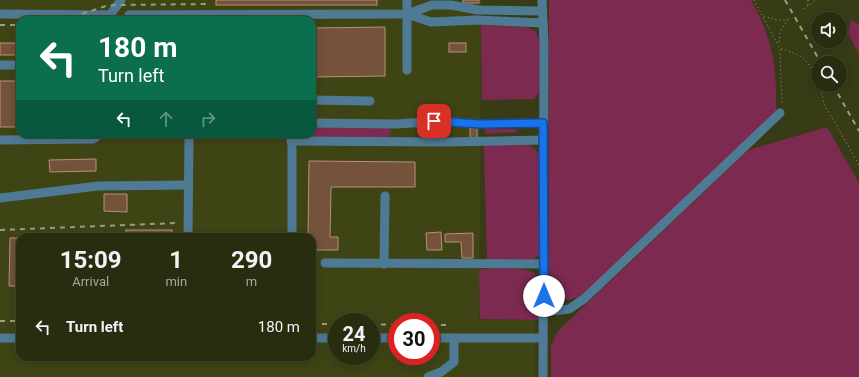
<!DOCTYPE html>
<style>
body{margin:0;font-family:Roboto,sans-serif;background:#313519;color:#f1f3f6;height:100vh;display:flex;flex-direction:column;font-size:15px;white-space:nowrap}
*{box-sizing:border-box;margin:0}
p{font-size:13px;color:#a5a89f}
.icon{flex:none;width:22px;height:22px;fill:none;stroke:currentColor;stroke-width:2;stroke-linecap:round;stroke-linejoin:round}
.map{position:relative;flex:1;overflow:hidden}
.panel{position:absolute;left:16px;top:233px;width:300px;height:128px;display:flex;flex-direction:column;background:#292d10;border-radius:12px;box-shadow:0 2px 10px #0003,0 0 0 1px #454930}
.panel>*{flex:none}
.guide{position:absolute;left:16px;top:16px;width:300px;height:122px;border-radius:12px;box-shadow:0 2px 10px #0003,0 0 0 1px #454930;background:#0b6e4f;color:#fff;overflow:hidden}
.fabs{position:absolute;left:811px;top:12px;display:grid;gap:8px}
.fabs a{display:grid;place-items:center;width:36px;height:36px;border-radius:50%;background:#292d10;box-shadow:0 2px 10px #0003,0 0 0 1px #454930;font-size:20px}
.speed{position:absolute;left:328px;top:313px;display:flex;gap:8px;font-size:20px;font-weight:700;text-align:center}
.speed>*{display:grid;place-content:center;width:52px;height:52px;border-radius:50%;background:#292d10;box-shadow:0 2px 10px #0003,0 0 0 1px #454930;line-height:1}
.speed small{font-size:10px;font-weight:400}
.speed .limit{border:6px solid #d22;background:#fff;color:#111}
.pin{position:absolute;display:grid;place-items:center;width:34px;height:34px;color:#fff;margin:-17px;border-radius:8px;box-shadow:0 2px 6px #0006}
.me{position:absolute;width:44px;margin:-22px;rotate:0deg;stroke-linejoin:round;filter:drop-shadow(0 0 3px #0008)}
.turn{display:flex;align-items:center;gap:14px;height:84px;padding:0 16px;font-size:18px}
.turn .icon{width:52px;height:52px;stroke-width:2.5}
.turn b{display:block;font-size:28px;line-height:34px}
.lanes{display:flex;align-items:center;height:38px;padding:0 16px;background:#0003;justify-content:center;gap:20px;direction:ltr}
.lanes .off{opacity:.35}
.eta{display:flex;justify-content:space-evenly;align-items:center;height:68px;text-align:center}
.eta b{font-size:24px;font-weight:700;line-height:28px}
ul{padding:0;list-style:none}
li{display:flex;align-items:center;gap:12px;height:52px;padding:0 16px}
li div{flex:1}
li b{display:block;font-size:15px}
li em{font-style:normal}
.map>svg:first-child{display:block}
.built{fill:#3f4415;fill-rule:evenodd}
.green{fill:#7d2a50}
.building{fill:#74523b;stroke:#b79178}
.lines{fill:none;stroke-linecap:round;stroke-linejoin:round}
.path{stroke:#969a7d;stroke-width:1;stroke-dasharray:1 3;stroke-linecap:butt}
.minor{stroke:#4f7a94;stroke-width:9}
.rail{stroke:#999e81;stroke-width:2;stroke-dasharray:5 5;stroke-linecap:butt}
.route-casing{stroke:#114b97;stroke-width:10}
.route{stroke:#1a73e8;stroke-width:7}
</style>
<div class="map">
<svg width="859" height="377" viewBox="0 0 859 377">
<rect width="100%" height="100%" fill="#373c16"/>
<path class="built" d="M0,0H481L479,320H535V377H0ZM20,20H312V134H20ZM20,237H312V357H20ZM337,322H371V356H337ZM397,322H431V356H397Z"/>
<g class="green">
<path d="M549,0H751C773,40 777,67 776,112L580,297L567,300L553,293L549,285Z"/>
<polygon points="851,20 859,24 859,54 848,33"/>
<polygon points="481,25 526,27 536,32 540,41 539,92 534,99 482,100"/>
<polygon points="312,126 390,128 391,134 387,138 300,137 299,135 312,134"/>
<polygon points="827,127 859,183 859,377 551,377 551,345 558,331 748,150"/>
<polygon points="485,129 515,129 518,132 485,134"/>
<path d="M484,145H526C534,147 537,150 540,158L539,254L532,261L487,260Z"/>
<path d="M479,269C494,269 531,264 539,278L540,320L480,319Z"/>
</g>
<g class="building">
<rect x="216" y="0" width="161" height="5"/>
<rect x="463" y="0" width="16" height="3"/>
<polygon points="385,27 385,76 312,77 312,28"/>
<rect x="0" y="43" width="20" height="12"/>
<rect x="449" y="43" width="17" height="9"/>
<rect x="0" y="81" width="20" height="46"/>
<rect x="427" y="123" width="17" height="6"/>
<rect x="470" y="128" width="7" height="10"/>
<polygon points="427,135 443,135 443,140 427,141"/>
<polygon points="96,159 96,171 50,172 49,160"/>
<polygon points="309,161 415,162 415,187 331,187 330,237 338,237 338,250 312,250 312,237 308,237"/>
<polygon points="104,194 127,194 127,212 104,211"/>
<rect x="126" y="230" width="46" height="7"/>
<polygon points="441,232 442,250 427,250 426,233"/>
<polygon points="473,233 473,258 462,258 461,242 445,242 445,234"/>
<polygon points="10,238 20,238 20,286 9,286"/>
</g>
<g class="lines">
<g class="path">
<polyline points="754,0 780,49 782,105"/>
<polyline points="808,5 808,0"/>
<polyline points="804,9 816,0"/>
<polyline points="764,16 777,20 788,20"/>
<polyline points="779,42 780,32 788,19"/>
<path d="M781,49C801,53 810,62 818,81"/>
<polyline points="820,85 824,104 859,165"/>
</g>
<g class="minor">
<polyline points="407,0 407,70"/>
<polyline points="542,0 544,42 543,377"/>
<polyline points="0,14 110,15"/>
<polyline points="407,14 431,22 477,20 543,23"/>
<polyline points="129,15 407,14 432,5 451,5 478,10 542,11"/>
<polyline points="110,19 110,15 121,0"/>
<polyline points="0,65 20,65"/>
<polyline points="312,100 370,101"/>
<polyline points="312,123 396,124 446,121 480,124 543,123"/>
<polyline points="292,134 292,237"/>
<polyline points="0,140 93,139 100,134"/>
<polyline points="291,141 446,142 543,140"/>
<polyline points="0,198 98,186 188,185"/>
<polyline points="188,237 189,134"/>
<polyline points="325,263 544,264"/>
<polyline points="384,264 385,196"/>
<polyline points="544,312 569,309 584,299 780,113"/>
<polyline points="0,338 20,338"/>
<polyline points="312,338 337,338"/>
<polyline points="371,338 397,338"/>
<polyline points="431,338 543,338"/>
<polyline points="428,377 441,372 454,362 454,338"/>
</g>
<g class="rail">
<polyline points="785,0 821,63"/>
<polyline points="63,20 106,6 117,5 207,4"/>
<polyline points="0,25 20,25"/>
<polyline points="833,85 859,131"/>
<polyline points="0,230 176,223"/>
<polyline points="0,321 20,321"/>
<polyline points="312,324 337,324"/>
<polyline points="371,324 397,325"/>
<polyline points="431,325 447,325"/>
</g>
</g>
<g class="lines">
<g class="route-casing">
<polyline id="route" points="434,121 480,124 543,123 544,296"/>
</g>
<use href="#route" class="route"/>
</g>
</svg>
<div class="fabs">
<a><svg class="icon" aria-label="sound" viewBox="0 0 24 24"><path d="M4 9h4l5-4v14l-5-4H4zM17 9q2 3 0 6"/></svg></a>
<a><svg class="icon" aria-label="search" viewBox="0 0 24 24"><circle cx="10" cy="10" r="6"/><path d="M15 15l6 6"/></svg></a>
</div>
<div class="speed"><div>24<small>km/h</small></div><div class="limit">30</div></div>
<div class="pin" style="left:434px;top:121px;background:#d93025"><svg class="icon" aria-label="arrive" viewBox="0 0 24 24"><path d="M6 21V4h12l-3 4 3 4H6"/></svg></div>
<svg class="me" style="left:544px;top:296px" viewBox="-20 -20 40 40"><circle r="19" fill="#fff"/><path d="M0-13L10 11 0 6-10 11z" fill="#1a73e8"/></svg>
<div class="guide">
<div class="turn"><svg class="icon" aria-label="left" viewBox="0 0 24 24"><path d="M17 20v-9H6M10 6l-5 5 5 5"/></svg><div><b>180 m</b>Turn left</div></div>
<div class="lanes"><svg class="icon" aria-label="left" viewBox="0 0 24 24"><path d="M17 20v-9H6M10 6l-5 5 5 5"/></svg><svg class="icon off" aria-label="ahead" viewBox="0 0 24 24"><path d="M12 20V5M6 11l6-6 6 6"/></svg><svg class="icon off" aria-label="right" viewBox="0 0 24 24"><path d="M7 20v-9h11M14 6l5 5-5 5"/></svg></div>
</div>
<section class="panel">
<div class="eta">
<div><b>15:09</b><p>Arrival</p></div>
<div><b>1</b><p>min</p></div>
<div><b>290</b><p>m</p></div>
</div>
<ul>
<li><svg class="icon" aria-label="left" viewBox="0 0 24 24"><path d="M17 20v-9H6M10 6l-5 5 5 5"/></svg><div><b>Turn left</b></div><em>180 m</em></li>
</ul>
</section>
</div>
